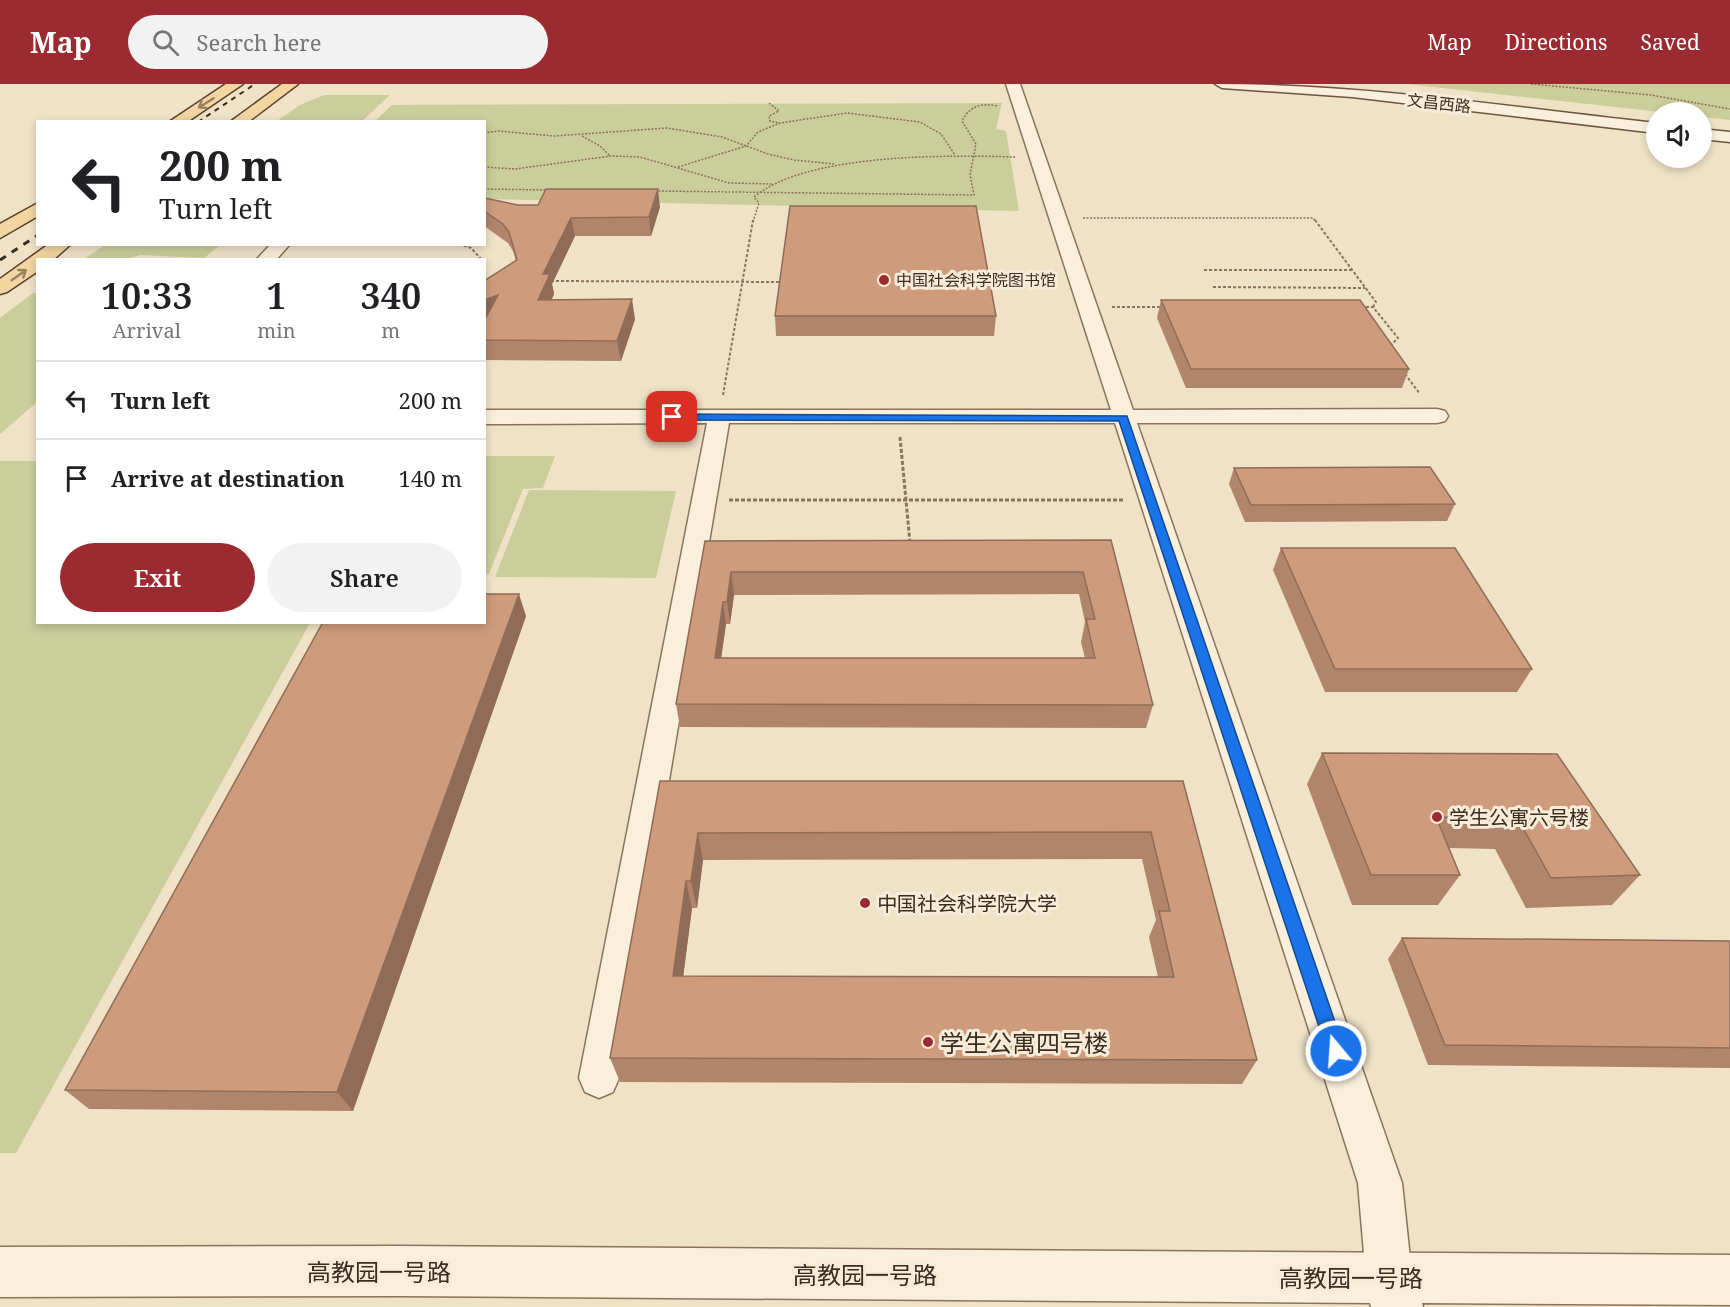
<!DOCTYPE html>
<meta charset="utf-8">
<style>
body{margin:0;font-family:"Noto Serif","Noto Sans SC",serif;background:#f2f2f2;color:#202124;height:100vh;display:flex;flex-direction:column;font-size:22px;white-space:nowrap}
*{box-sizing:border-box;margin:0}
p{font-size:20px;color:#757577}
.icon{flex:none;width:33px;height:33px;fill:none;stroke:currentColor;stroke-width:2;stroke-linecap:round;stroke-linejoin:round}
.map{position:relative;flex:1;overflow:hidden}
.panel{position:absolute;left:36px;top:174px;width:450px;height:366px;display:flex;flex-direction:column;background:#fff;border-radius:0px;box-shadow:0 3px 9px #0003}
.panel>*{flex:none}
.top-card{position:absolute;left:36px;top:36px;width:450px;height:126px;border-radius:0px;box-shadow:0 3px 9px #0003;background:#fff;color:#202124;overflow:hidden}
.tools{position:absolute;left:1646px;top:18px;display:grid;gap:12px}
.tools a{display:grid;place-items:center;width:66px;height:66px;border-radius:50%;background:#fff;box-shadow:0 3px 9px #0003;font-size:30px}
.pin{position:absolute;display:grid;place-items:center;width:51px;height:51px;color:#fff;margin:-26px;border-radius:12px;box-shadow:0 3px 9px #0006}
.me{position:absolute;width:66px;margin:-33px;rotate:342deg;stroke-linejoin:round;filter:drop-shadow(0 0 4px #0008)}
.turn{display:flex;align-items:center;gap:21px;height:126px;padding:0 24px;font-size:27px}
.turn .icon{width:78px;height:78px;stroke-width:2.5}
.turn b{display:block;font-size:42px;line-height:51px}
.eta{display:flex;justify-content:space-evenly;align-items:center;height:102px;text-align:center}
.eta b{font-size:36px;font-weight:600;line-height:42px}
.cta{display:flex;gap:12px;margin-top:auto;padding:12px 24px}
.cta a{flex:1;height:69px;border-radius:36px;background:#9b2b30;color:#fff;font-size:24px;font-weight:600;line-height:69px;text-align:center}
.cta a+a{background:#f2f2f2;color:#202124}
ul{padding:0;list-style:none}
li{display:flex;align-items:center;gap:18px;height:78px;padding:0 24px;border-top:2px solid #e0e0e0}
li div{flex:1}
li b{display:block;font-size:22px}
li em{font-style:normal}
header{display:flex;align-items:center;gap:36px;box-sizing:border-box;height:84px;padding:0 30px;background:#9b2b30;color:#fff}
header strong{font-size:28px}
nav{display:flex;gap:33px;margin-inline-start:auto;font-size:21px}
.search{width:420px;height:54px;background:#f2f2f2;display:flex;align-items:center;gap:15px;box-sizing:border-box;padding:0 21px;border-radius:33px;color:#757577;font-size:22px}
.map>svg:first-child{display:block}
.green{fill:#cace9b}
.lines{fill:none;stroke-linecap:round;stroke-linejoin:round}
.minor-casing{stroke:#8c735c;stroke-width:3}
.tertiary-casing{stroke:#8c735c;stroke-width:3}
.secondary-casing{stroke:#6d553f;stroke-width:3}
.primary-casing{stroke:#5a4230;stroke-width:3}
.path-far2{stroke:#8c735c;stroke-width:1.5;stroke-dasharray:2 1.5;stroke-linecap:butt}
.path-far1{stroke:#8c735c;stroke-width:2;stroke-dasharray:3 2;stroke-linecap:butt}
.path{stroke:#8c735c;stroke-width:3;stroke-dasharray:4 2;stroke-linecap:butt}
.minor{fill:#f9efdb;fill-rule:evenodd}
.tertiary{fill:#f9efdb;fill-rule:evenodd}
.secondary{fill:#f9efdb;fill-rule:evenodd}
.primary{fill:#f2d5a0;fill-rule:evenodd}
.rail-far1{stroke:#3c2c20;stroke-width:2;stroke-dasharray:5 5;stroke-linecap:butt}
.rail{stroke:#3c2c20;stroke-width:3;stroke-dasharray:7 7;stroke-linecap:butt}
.wall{fill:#b1856c;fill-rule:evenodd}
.shaded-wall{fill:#906c58}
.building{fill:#ce9b7d;stroke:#906c58;stroke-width:1.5;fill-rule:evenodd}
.oneway{stroke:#978060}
.route{fill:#1a73e8;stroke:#114b97;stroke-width:1.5}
.poi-dot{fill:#9b2b30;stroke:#f6ecd7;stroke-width:2}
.labels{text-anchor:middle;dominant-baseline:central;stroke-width:6;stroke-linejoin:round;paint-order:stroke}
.far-street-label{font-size:16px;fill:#3c2c20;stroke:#f6ecd7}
.far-poi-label{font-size:16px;fill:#3c2c20;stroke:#f6ecd7;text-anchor:start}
.poi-label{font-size:20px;fill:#3c2c20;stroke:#f6ecd7;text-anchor:start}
.near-poi-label{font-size:24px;fill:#3c2c20;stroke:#f6ecd7;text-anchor:start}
.near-street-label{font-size:24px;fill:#3c2c20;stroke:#f6ecd7}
</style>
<header>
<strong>Map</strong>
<div class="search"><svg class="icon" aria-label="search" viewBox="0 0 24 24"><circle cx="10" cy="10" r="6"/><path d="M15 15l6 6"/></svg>Search here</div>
<nav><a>Map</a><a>Directions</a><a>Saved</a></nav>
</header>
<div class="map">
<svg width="1730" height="1223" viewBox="0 0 1730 1223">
<rect width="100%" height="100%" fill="#efe2c7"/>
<g class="green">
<polygon points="1406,0 1730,0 1730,36 1701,33 1701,28 1661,28"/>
<polygon points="324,11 390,11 362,37 277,37 300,21"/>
<polygon points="1002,19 996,45 1006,47 1019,127 485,115 484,38 374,38 392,21"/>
<polygon points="105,161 105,160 220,161 204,174 140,171 126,175 84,175"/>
<polygon points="33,209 38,210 37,318 0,350 0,234"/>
<polygon points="485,372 555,372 543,404 523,405 489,490 484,490"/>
<polygon points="0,377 37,377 38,538 310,539 16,1069 0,1069"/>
<polygon points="529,406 676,407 656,494 495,493"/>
</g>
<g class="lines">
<g class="minor-casing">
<g id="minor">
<polygon points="1006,0 1020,0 1133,326 1437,325 1445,327 1448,332 1445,337 1437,339 1137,339 1402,1099 1412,1193 1405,1209 1389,1216 1373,1209 1366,1193 1358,1099 1115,339 729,339 619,994 613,1008 599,1014 585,1008 579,994 707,339 484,340 484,326 1111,326"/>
<polygon points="271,160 290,160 276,176 256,176"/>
</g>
</g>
<g class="tertiary-casing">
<polygon id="tertiary" points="400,1162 1730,1171 1730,1221 1422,1219 1423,1223 1371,1223 1370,1219 400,1212 0,1213 0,1163"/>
</g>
<g class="secondary-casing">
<g id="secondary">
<path d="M1215,0C1363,0 1509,23 1656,39V49L1352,13L1222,4Z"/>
<polygon points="1701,45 1730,48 1730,58 1701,55"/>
</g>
</g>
<g class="primary-casing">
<g id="primary">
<polygon points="226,0 243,0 187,38 169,38"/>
<polygon points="282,0 298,0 248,38 230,38"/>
<polygon points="38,119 38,132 0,154 0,140"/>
<polygon points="49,160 71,160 53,176 38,176 38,187 7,208 0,210 0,195"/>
</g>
</g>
<g class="path-far2">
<polyline points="1531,0 1651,11 1730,25"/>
<polyline points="769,19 779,27 769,32 770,37 779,39"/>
<polyline points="484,49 498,47 554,52 667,44 722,53 768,70 794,76 835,80"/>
<polyline points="582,52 600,62 610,72"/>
<polyline points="484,83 515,85 611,72 640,73 729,99 772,100"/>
<polyline points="678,83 746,62 758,48 780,39 847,29 920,38 941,50 955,71"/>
<polyline points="484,105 549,106"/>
<path d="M655,107L974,111L970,91L976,60L962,37C970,21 982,19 998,22"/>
<polyline points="1083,134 1313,134 1316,138"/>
<path d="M753,138L759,119L754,113C807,69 948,71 1015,73"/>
</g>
<g class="path-far1">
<polyline points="1315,136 1376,218 1373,223"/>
<polyline points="459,160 471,164 482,176"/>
<polyline points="484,182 484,186"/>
<polyline points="1204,186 1351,186"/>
<polyline points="551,197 779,198"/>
<polyline points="1213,203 1365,204"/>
<polyline points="1112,223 1164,223"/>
<polyline points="1361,223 1373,223 1398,254 1389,263"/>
<polyline points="1405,290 1420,310"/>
<polyline points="723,311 753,136"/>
</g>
<g class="path">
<polyline points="900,353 910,459"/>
<polyline points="729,416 1124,416"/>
</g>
<use href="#minor" class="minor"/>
<use href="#tertiary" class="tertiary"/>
<use href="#secondary" class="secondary"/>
<use href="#primary" class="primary"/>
<polyline class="rail-far1" points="198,38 255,0"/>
<polyline class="rail" points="0,176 38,151"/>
</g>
<g class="wall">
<polygon points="484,114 518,121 660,123 651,152 575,152 552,200 554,210 552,215 635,235 621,277 484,276 484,197 516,177 513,167 508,159 484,142"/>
<polygon points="1161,216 1409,285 1402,304 1186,304 1157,234"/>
<polygon points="775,232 996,232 994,252 776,252"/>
<polygon points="1234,384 1455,420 1447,437 1245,438 1229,400"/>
<path d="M1111,456L1153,621L1146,644L680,643L676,620L705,457ZM1079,510L1085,538L1081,558L1085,574H721L726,540H730L734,511Z"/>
<polygon points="1281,464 1532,585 1517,608 1325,608 1273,486"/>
<polygon points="526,532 353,1027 89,1025 65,1006"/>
<polygon points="1322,669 1557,670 1640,791 1612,821 1526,824 1495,765 1449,764 1460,791 1438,821 1352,821 1307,700"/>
<path d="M660,697H1183L1257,976L1242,1000L620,998L610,974ZM1142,775L1156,836L1149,853L1158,893L683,892L692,824H697L703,776Z"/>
<polygon points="1402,854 1730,857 1730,984 1428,981 1388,875"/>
</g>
<g class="shaded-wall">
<polygon points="658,105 660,123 651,152 649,133"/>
<polygon points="571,134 575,152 552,200 554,210 543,236 538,216 543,190"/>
<polygon points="498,211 484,238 484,216"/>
<polygon points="632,215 635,235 621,277 617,257"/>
<polygon points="731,488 734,511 730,540 727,518"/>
<polygon points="519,510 526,532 353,1027 337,1008"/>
<polygon points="723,518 726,540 718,596 715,574"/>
<polygon points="698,749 703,776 697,824 691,797"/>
<polygon points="686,797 692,824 680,918 673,892"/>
</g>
<g class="building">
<polygon points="546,105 658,105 649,133 571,134 543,190 550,190 538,216 632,215 617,257 484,256 484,237 498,211 484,216 484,197 517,176 509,148 503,140 484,127 484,114 518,121 538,121"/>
<polygon points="790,122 976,122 996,232 775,232"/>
<polygon points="1161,216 1360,216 1409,285 1191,285"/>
<polygon points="1430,383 1455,420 1251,421 1234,384"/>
<path d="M1111,456L1153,621L676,620L705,457ZM731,488H1083L1095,535H1086L1095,574H715L723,518H727Z"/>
<polygon points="1281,464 1455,464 1532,585 1335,585"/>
<polygon points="484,510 519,510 337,1008 65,1006 323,538 484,538"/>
<polygon points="1322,669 1557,670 1640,791 1551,794 1518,735 1436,733 1460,791 1371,791"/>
<path d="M660,697H1183L1257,976L610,974ZM1151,748L1170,827H1159L1174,893L673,892L686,797H691L698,749Z"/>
<polygon points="1402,854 1730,857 1730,964 1445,961"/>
</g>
<defs><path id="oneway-shaft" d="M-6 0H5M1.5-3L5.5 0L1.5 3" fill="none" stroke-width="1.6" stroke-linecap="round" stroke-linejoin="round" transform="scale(1.5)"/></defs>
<g class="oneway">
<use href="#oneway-shaft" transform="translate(206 19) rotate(148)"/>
<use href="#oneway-shaft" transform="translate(19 191) rotate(-35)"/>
</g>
<polygon class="route" points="669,330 1127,332 1345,967 1342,973 1336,975 1329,973 1327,967 1119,337 672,336 667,333"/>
<g class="poi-dot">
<circle cx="884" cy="196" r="6"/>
<circle cx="1437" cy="733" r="6"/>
<circle cx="865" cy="819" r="6"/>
<circle cx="928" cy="958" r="6"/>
</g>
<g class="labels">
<g class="far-street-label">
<text transform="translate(1439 19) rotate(6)">文昌西路</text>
</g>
<g class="far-poi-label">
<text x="896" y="196">中国社会科学院图书馆</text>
</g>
<g class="poi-label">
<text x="1449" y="733">学生公寓六号楼</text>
<text x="877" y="819">中国社会科学院大学</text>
</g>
<g class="near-poi-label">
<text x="940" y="958">学生公寓四号楼</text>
</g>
<g class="near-street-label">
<text x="379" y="1187">高教园一号路</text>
<text x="865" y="1190">高教园一号路</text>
<text x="1351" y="1193">高教园一号路</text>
</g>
</g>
</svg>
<div class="tools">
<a><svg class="icon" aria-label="sound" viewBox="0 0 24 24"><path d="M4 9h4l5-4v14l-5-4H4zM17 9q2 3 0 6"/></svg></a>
</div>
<div class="pin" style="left:672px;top:333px;background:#d93025"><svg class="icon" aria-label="arrive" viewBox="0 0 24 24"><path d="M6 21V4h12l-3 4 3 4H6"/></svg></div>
<svg class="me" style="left:1336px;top:967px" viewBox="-20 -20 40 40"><circle r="17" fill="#1a73e8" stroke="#fff" stroke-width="3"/><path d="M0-11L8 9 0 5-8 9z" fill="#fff"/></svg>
<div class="top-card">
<div class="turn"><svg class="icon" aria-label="left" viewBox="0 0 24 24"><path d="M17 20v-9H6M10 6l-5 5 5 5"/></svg><div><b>200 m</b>Turn left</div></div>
</div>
<section class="panel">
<div class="eta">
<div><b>10:33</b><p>Arrival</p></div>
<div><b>1</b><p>min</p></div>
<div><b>340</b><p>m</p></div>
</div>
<ul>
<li><svg class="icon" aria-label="left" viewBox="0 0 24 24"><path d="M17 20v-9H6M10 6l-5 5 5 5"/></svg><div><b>Turn left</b></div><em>200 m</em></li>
<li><svg class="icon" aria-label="arrive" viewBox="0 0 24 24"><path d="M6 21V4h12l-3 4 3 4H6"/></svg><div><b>Arrive at destination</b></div><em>140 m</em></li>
</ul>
<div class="cta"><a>Exit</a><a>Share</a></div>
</section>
</div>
